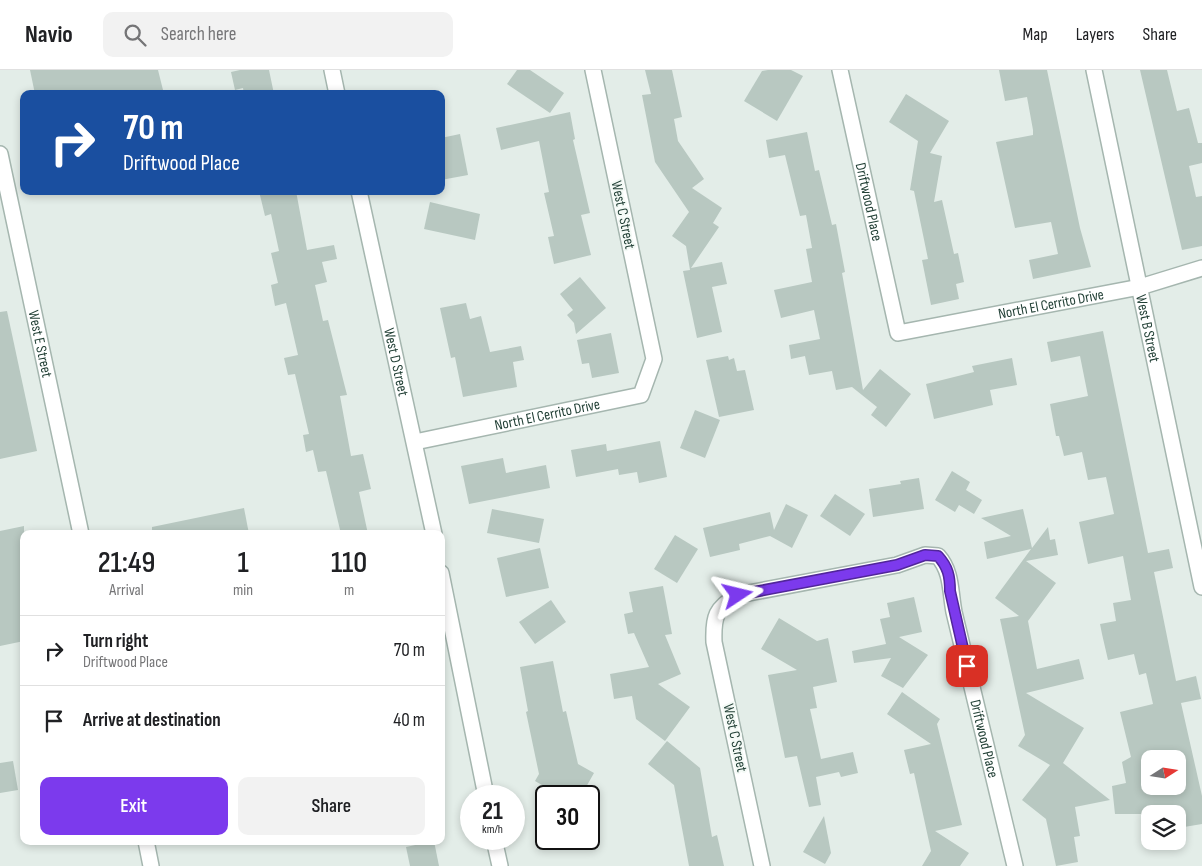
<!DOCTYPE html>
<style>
body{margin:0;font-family:"Sofia Sans Condensed",sans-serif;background:#f2f2f2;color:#202124;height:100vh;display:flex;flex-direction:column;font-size:19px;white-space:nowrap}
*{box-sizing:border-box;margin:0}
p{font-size:16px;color:#757577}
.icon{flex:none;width:28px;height:28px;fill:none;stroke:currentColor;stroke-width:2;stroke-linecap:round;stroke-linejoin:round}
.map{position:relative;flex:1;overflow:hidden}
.side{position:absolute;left:20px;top:460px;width:425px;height:315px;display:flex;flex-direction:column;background:#fff;border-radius:10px;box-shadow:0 2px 8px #0003}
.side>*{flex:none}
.hud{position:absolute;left:20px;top:20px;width:425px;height:105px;border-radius:10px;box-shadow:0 2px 8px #0003;background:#1a4fa0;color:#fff;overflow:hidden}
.needle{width:32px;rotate:78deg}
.fabs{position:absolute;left:1141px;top:680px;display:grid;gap:10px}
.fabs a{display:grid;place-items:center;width:45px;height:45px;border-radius:10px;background:#fff;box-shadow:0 2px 8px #0003;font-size:25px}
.speed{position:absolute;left:460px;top:715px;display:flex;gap:10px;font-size:25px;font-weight:700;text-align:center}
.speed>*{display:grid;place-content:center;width:65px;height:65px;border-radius:50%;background:#fff;box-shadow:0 2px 8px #0003;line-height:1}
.speed small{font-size:12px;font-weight:400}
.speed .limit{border:2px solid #111;border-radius:8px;background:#fff;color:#111}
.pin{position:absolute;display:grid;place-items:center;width:42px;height:42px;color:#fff;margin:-21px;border-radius:10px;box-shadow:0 2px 8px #0006}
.me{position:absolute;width:55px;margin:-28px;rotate:80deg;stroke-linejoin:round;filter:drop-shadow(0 0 4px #0008)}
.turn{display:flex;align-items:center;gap:18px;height:105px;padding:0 20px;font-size:22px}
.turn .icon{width:65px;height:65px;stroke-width:2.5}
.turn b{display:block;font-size:35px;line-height:42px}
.eta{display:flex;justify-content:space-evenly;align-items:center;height:85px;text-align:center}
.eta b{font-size:30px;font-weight:600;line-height:35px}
.action{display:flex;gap:10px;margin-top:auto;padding:10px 20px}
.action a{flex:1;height:58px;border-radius:10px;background:#7c3aed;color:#fff;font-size:20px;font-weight:600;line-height:58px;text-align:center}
.action a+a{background:#f2f2f2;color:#202124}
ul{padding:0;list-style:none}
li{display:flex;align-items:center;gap:15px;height:70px;padding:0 20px;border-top:1px solid #e0e0e0}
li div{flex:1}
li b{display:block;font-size:19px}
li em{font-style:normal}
header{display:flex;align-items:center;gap:30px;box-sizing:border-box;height:70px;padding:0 25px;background:#fff;border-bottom:1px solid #e0e0e0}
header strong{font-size:24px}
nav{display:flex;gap:28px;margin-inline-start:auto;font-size:18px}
.search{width:350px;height:45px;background:#f2f2f2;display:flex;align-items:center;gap:12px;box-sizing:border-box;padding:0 18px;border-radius:10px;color:#757577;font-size:19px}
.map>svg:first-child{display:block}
.building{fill:#b8c8c1;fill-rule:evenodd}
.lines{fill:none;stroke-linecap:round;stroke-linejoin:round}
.minor-casing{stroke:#a5b6af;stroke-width:18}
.minor{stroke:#fff;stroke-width:15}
.route-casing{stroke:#51269a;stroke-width:12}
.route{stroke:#7c3aed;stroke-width:9}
.labels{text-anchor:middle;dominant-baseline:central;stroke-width:4;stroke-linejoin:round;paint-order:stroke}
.street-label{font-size:15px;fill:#224036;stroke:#f4faf6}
</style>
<header>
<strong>Navio</strong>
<div class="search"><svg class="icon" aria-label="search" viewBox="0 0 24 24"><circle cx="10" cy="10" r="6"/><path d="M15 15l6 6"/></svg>Search here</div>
<nav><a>Map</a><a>Layers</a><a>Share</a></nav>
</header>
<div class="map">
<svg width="1202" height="796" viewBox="0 0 1202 796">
<rect width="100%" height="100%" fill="#e3ede8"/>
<g class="building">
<polygon points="30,0 158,0 164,24 35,24"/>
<polygon points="240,0 269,0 274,24 244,24 243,18 235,20 231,2"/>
<polygon points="517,0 530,0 564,23 550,43 507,14"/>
<polygon points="645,0 672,0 682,47 674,49 678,71 704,109 692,118 722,138 713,153 719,157 691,198 722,192 727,214 712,217 722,262 697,268 683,201 690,200 686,176 672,166 689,142 655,92 642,25 651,24"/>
<polygon points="768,0 791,0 803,6 777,51 744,31 762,1"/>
<polygon points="999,0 1047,0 1080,158 1091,197 1033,209 1029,190 1058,184 1051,152 1015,158 996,72 1033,65 1033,60 1027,27 1005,31"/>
<polygon points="1140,0 1167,0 1177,41 1189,38 1198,73 1202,73 1202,93 1189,96 1196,127 1202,126 1202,176 1182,180"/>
<polygon points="906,24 949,51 930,83 942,86 934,132 942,130 954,184 958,183 964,212 956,214 959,229 931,235 922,190 928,189 914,121 910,120 918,71 889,52"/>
<polygon points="570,42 575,69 573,70 590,143 581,145 591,185 554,194 548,167 554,166 544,123 549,122 539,71 501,80 496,58"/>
<polygon points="807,62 815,101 819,100 832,155 836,154 845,202 842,203 863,320 880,299 911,324 886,357 871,345 877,337 852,317 836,320 832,301 809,305 805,286 791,289 789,275 820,269 814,240 781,248 774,220 812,212 806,179 812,178 806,145 800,146 785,85 769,88 766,70"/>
<polygon points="460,64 468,105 441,110 441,68"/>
<polygon points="259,121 296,121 307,180 334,175 337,189 322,192 327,212 315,215 323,251 328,250 347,325 340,326 351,386 363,384 371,419 359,422 368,464 341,464 326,401 318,402 313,380 306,382 303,365 309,364 295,304 288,305 284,288 298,285 286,233 275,236 271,215 278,213 271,183 279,181 271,144 265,146"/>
<polygon points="430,132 480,144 475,170 424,159"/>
<polygon points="580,207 606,238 576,264 574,253 567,245 573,240 560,224"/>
<polygon points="466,233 470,249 481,246 490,282 521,276 524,290 513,292 517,317 463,327 455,287 451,288 440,238"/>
<polygon points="7,241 37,381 0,389 0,242"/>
<path d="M1103,261L1148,483L1169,479L1173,498L1154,502L1176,611L1196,606L1201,629L1181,633L1202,726V754L1178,758V741L1150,744V747L1142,749L1141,744H1115L1112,716L1126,713L1122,692L1131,687L1120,642L1153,634L1146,603L1139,605L1134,584L1108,590L1102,564L1100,554L1116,551L1113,533L1131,530L1123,486L1088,494L1079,452L1114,444L1106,407L1088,410L1082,382L1064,386L1059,366H1056L1050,334L1088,326L1080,286L1051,292L1047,272ZM1150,689H1178V716L1150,722L1144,692Z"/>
<polygon points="611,263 619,303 592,308 589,293 582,294 577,270"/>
<polygon points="728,286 729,290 734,288 737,301 745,300 754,340 719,347 706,290"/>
<polygon points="1012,288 1017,315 990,320 993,335 934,349 926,314 974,302 972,296"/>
<polygon points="695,340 720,350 705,388 680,378"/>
<polygon points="660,371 667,407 639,413 637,402 619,405 618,399 576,407 571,380 606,374 607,381"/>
<polygon points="503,388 506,403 546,395 550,418 469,434 461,396"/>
<polygon points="952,401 970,412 966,420 982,430 974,444 959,435 955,442 935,430"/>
<polygon points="919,408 924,439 873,447 869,419 901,414 900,411"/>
<polygon points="835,424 865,444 850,466 820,446"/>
<polygon points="786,434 808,445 792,478 770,466 739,474 740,480 710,487 703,458 770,442 774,460"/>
<polygon points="244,438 249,464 152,464 152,457"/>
<polygon points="492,439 544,449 539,473 487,463"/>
<polygon points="1023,439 1032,478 1048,457 1050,470 1055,469 1058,485 1026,491 1056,513 1028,551 1037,599 1079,589 1084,609 1026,623 1084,658 1063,693 1110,730 1075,737 1080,766 1074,767 1078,792 1056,796 1046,749 1022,730 1050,695 1018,676 1025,665 1000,549 1019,546 995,528 1031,479 987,489 984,472 1011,466 981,448"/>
<polygon points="24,456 24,571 0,576 0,461"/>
<polygon points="675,465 698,479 677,513 654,499"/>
<polygon points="540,478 549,518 506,527 497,488"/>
<polygon points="663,516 672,564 665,565 681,604 658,614 690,637 665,671 636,649 632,626 614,629 610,604 649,597 634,563 628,564 624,544 633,542 629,522"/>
<polygon points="914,527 922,562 899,567 928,585 903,618 881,606 891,588 854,593 852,581 886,574 880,549 890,547 887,533"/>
<polygon points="551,530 566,552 535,574 519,552"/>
<polygon points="779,548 817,571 828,568 837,612 813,617 817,638 810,639 821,689 853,682 858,703 841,707 839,702 816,707 821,735 809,737 797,686 785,688 768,605 797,600 761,579"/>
<polygon points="553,591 563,642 566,641 578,694 594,703 581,726 561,726 535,711 539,704 526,642 528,641 520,597"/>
<polygon points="902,622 940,649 937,654 962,755 935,761 969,783 960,796 922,796 931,781 914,703 910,704 904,680 931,674 887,644"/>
<polygon points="667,671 700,698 712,767 717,765 724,796 689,796 674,715 648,694"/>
<polygon points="13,691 18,720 0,723 0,693"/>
<polygon points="824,746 831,783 825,794 803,782"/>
<polygon points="434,771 439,796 410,796 406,777"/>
</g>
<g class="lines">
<g class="minor-casing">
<g id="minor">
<polyline points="332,0 337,24"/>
<path id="s1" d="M840,0L898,263L1140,217L1202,198"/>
<path id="s2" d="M1094,0L1202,517"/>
<path id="s3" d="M0,84L81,464"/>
<path id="s4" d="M359,121L434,464"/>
<path id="s5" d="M415,372L641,325L654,289L593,0"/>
<polyline points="441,503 486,726"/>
<polyline points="494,769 500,796"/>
<polyline points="146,771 151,796"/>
<path id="s6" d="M762,796L714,572C713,546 716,538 738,525L897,495L925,485L938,486C952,502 950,521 954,542L1015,796"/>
</g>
</g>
<use href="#minor" class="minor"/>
</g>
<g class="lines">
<g class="route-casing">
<path id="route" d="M738,525L897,495L925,485L938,486C948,497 950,506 950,521L967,596"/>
</g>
<use href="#route" class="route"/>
</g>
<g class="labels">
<g class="street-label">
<text stroke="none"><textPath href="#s1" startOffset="135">Driftwood Place</textPath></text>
<text transform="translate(623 145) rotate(78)">West C Street</text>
<text stroke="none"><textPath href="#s1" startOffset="425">North El Cerrito Drive</textPath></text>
<text stroke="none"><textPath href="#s2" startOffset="264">West B Street</textPath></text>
<text stroke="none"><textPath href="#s3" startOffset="194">West E Street</textPath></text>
<text stroke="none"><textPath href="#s4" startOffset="175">West D Street</textPath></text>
<text stroke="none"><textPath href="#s5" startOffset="135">North El Cerrito Drive</textPath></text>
<text transform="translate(735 668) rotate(78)">West C Street</text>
<text stroke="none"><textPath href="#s6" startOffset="680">Driftwood Place</textPath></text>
</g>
</g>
</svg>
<div class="fabs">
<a><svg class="needle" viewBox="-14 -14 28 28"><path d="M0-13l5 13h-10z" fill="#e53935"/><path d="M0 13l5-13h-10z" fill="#757577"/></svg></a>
<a><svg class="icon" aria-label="layers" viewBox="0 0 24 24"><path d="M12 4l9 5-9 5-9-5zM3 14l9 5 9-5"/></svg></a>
</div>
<div class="speed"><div>21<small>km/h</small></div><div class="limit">30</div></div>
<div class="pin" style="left:967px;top:596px;background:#d93025"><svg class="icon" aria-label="arrive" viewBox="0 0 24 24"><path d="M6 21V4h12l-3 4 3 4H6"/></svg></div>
<svg class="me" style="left:738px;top:525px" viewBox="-20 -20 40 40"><path d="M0-17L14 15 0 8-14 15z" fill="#7c3aed" stroke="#fff" stroke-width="4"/></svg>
<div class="hud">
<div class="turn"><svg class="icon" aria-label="right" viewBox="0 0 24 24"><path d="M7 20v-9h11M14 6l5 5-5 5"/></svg><div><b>70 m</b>Driftwood Place</div></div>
</div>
<section class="side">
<div class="eta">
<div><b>21:49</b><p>Arrival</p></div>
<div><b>1</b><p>min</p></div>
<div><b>110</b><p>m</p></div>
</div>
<ul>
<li><svg class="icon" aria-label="right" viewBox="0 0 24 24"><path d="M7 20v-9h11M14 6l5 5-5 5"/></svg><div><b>Turn right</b><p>Driftwood Place</p></div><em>70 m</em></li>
<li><svg class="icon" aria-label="arrive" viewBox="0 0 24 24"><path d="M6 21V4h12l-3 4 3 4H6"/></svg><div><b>Arrive at destination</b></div><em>40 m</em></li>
</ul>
<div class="action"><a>Exit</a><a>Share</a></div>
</section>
</div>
